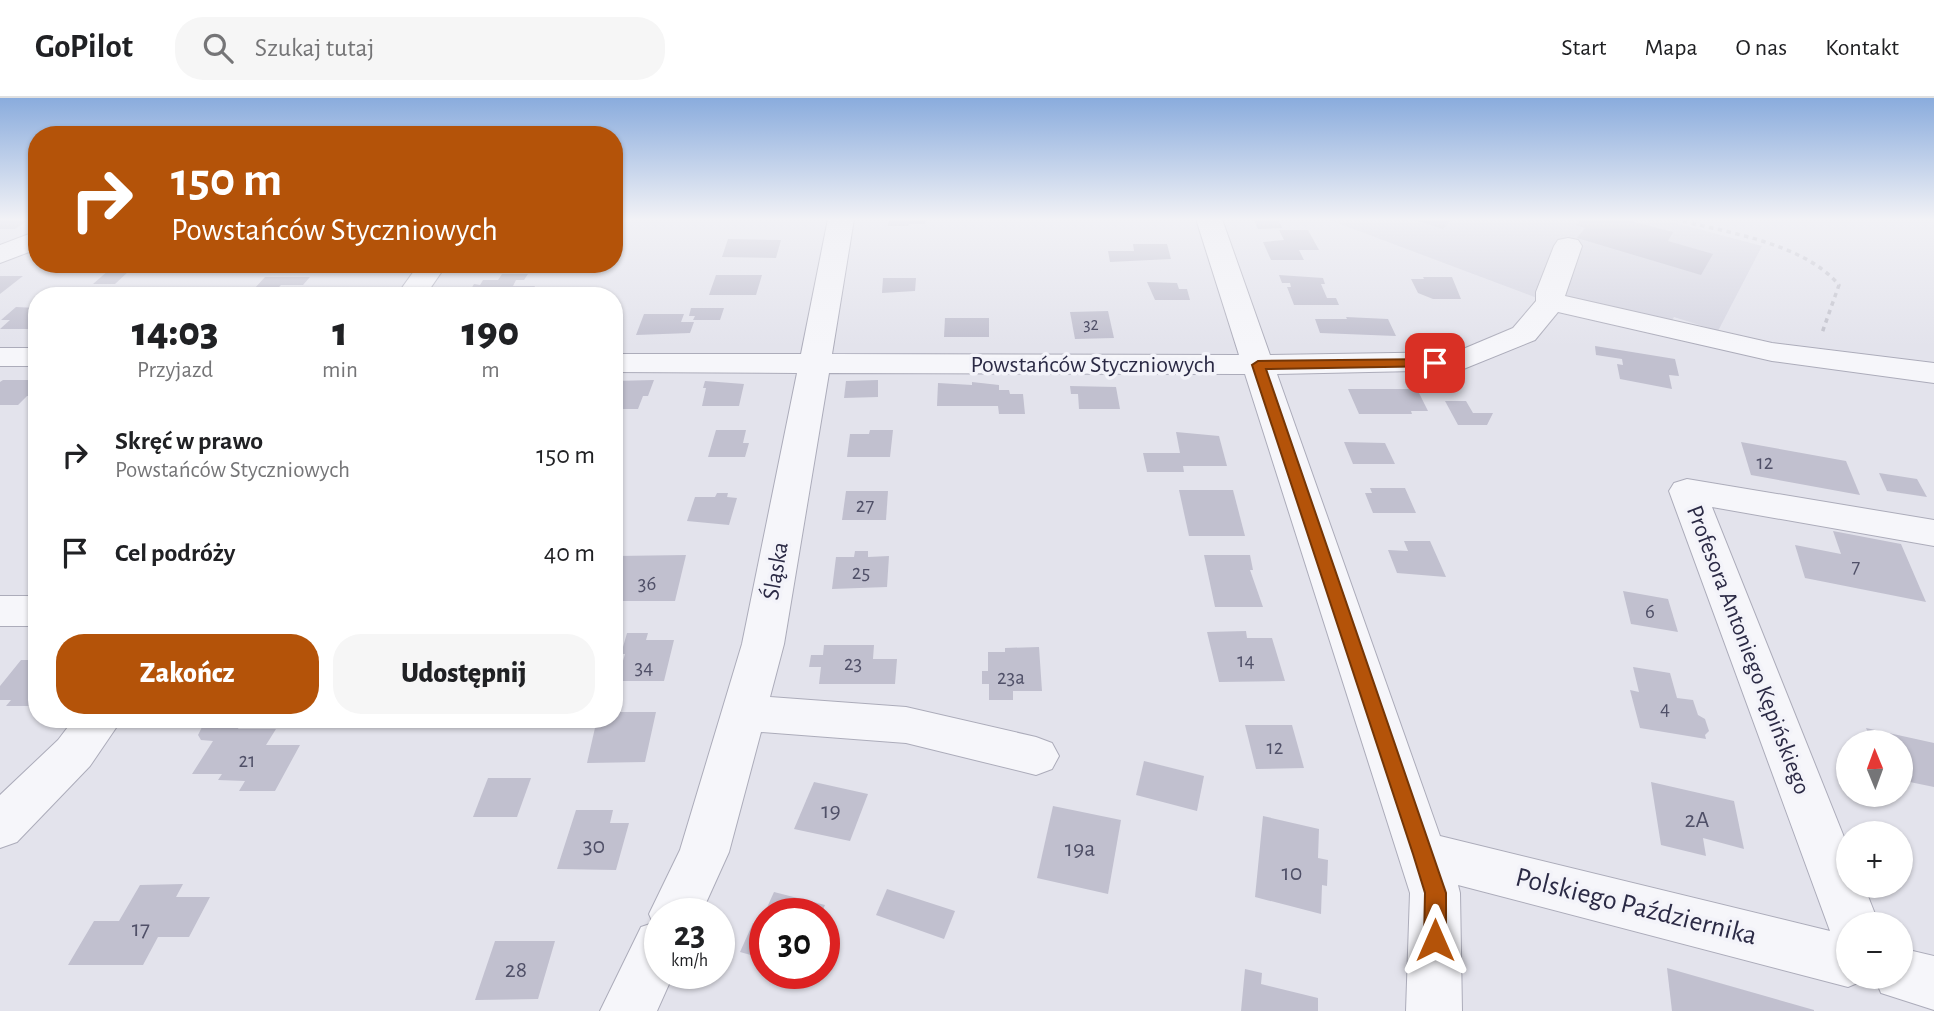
<!DOCTYPE html>
<html lang="pl">
<meta charset="utf-8">
<style>
body{margin:0;font-family:"Alegreya Sans",sans-serif;background:#f6f6f6;color:#202124;height:100vh;display:flex;flex-direction:column;font-size:26px;white-space:nowrap}
*{box-sizing:border-box;margin:0}
p{font-size:23px;color:#757577}
.icon{flex:none;width:38px;height:38px;fill:none;stroke:currentColor;stroke-width:2;stroke-linecap:round;stroke-linejoin:round}
.map{position:relative;flex:1;overflow:hidden}
.details{position:absolute;left:28px;top:189px;width:595px;height:441px;display:flex;flex-direction:column;background:#fff;border-radius:28px;box-shadow:0 2px 5px #0004}
.details>*{flex:none}
.guide{position:absolute;left:28px;top:28px;width:595px;height:147px;border-radius:28px;box-shadow:0 2px 5px #0004;background:#b45309;color:#fff;overflow:hidden}
.needle{width:46px;rotate:359deg}
.controls{position:absolute;left:1836px;top:632px;display:grid;gap:14px}
.controls a{display:grid;place-items:center;width:77px;height:77px;border-radius:50%;background:#fff;box-shadow:0 2px 5px #0004;font-size:35px}
.speed{position:absolute;left:644px;top:800px;display:flex;gap:14px;font-size:35px;font-weight:700;text-align:center}
.speed>*{display:grid;place-content:center;width:91px;height:91px;border-radius:50%;background:#fff;box-shadow:0 2px 5px #0004;line-height:1}
.speed small{font-size:18px;font-weight:400}
.speed .limit{border:10px solid #d22;background:#fff;color:#111}
.pin{position:absolute;display:grid;place-items:center;width:60px;height:60px;color:#fff;margin:-30px;border-radius:14px;box-shadow:0 4px 10px #0006}
.me{position:absolute;width:77px;margin:-38px;rotate:0deg;stroke-linejoin:round;filter:drop-shadow(0 0 5px #0008)}
.turn{display:flex;align-items:center;gap:24px;height:147px;padding:0 28px;font-size:32px}
.turn .icon{width:91px;height:91px;stroke-width:2.5}
.turn b{display:block;font-size:49px;line-height:60px}
.eta{display:flex;justify-content:space-evenly;align-items:center;height:119px;text-align:center}
.eta b{font-size:42px;font-weight:800;line-height:49px}
.action{display:flex;gap:14px;margin-top:auto;padding:14px 28px}
.action a{flex:1;height:80px;border-radius:28px;background:#b45309;color:#fff;font-size:28px;font-weight:800;line-height:80px;text-align:center}
.action a+a{background:#f6f6f6;color:#202124}
ul{padding:0;list-style:none}
li{display:flex;align-items:center;gap:21px;height:98px;padding:0 28px}
li div{flex:1}
li b{display:block;font-size:26px}
li em{font-style:normal}
header{display:flex;align-items:center;gap:42px;box-sizing:border-box;height:98px;padding:0 35px;background:#fff;border-bottom:2px solid #e0e0e0}
header strong{font-size:33px}
nav{display:flex;gap:38px;margin-inline-start:auto;font-size:24px}
.search{width:490px;height:63px;background:#f6f6f6;display:flex;align-items:center;gap:18px;box-sizing:border-box;padding:0 24px;border-radius:28px;color:#757577;font-size:26px}
.map>svg:first-child{display:block}
.built{fill:#d5d5e1}
.building{fill:#c1c0cf}
.lines{fill:none;stroke-linecap:round;stroke-linejoin:round}
.minor-casing{stroke:#acacba;stroke-width:2}
.path{stroke:#c1c1cb;stroke-width:3.5;stroke-dasharray:4.5 4.5;stroke-linecap:butt}
.minor{fill:#f6f6fa;fill-rule:evenodd}
.route{fill:#b45309;stroke:#753606;stroke-width:2}
.labels{text-anchor:middle;dominant-baseline:central;stroke-width:7;stroke-linejoin:round;paint-order:stroke}
.far-number-label{font-size:18px;fill:#505068}
.number-label{font-size:21px;fill:#505068}
.street-label{font-size:24px;fill:#2b2a45;stroke:#f3f3f9}
.near-number-label{font-size:24px;fill:#505068}
.near-street-label{font-size:28px;fill:#2b2a45;stroke:#f3f3f9}
</style>
<header>
<strong>GoPilot</strong>
<div class="search"><svg class="icon" aria-label="search" viewBox="0 0 24 24"><circle cx="10" cy="10" r="6"/><path d="M15 15l6 6"/></svg>Szukaj tutaj</div>
<nav><a>Start</a><a>Mapa</a><a>O nas</a><a>Kontakt</a></nav>
</header>
<div class="map">
<svg width="1934" height="913" viewBox="0 0 1934 913">
<rect width="100%" height="100%" fill="#e3e3ec"/>
<polygon class="built" points="1327,121 1661,121 1762,148 1718,233 1674,219 1671,224 1540,192 1537,200"/>
<g class="building">
<polygon points="0,121 29,121 15,131 0,131"/>
<polygon points="889,121 926,121 925,126 909,126 908,128 888,128"/>
<polygon points="1253,121 1278,121 1282,130 1258,131"/>
<polygon points="1411,121 1452,121 1443,131"/>
<polygon points="1582,121 1623,121 1673,134 1668,143 1713,156 1701,177 1577,140 1585,130 1576,127"/>
<polygon points="1279,132 1308,132 1319,152 1299,152 1304,162 1271,162 1263,144 1284,142"/>
<polygon points="728,141 781,142 776,160 722,159"/>
<polygon points="1133,146 1167,146 1171,161 1110,164 1108,153 1134,153"/>
<polygon points="228,166 267,166 261,172 223,171"/>
<polygon points="109,172 130,172 115,186 93,186"/>
<polygon points="502,176 528,176 524,182 516,182 513,188 535,188 530,198 473,198 477,191 471,191 474,186 480,187 483,182 498,182"/>
<polygon points="716,177 762,177 756,197 709,197"/>
<polygon points="1279,177 1323,180 1325,186 1321,186 1327,200 1336,200 1339,207 1294,207 1287,189 1291,189 1290,185 1282,185"/>
<polygon points="0,178 23,178 0,196"/>
<polygon points="265,179 310,179 303,187 281,187 276,192 253,192"/>
<polygon points="1423,179 1452,179 1461,201 1433,201 1418,195 1411,181 1424,181"/>
<polygon points="883,180 916,180 915,193 882,195"/>
<polygon points="1147,184 1177,185 1179,191 1187,191 1190,202 1155,202"/>
<polygon points="16,209 37,210 37,231 0,231 10,222 1,222"/>
<polygon points="691,210 724,210 720,222 693,222 695,218 689,218"/>
<polygon points="1108,213 1114,240 1075,241 1070,214"/>
<polygon points="644,216 684,216 681,224 694,224 690,235 636,237"/>
<polygon points="1346,219 1388,221 1396,238 1320,235 1315,221 1347,221"/>
<polygon points="945,220 989,220 989,239 944,239"/>
<polygon points="1595,248 1675,261 1679,278 1669,277 1672,291 1620,281 1617,266 1623,267 1622,261 1596,257"/>
<polygon points="3,282 37,282 37,298 27,298 18,307 0,307 0,284"/>
<polygon points="654,282 648,298 643,298 638,311 614,311 614,283"/>
<polygon points="878,282 878,299 844,300 846,283"/>
<polygon points="705,283 744,286 739,308 702,308 706,290 703,290"/>
<polygon points="972,284 999,287 999,292 1009,292 1010,296 1023,296 1025,316 999,316 998,308 937,308 938,285 972,287"/>
<polygon points="1070,288 1116,289 1120,311 1079,311 1078,296 1071,296"/>
<polygon points="1348,291 1417,291 1428,313 1411,313 1412,316 1359,316"/>
<polygon points="1445,303 1466,303 1473,315 1493,315 1487,327 1458,327"/>
<polygon points="716,332 746,332 743,345 749,345 745,359 708,359"/>
<polygon points="870,332 893,332 890,359 847,359 850,336 869,336"/>
<polygon points="1176,334 1219,338 1227,368 1183,368 1184,374 1147,374 1143,355 1180,355"/>
<polygon points="1344,344 1385,345 1395,366 1353,366"/>
<polygon points="1741,344 1846,363 1860,397 1751,377"/>
<polygon points="1879,375 1917,381 1927,399 1887,393"/>
<polygon points="1370,390 1405,390 1416,415 1373,415 1365,395 1372,395"/>
<polygon points="1179,392 1233,392 1245,438 1189,438"/>
<polygon points="846,393 888,393 886,422 842,422"/>
<polygon points="717,395 728,395 727,399 737,400 729,427 687,423 695,399 715,399"/>
<polygon points="1833,433 1901,446 1926,504 1805,480 1795,447 1841,456"/>
<polygon points="1404,443 1430,443 1446,479 1397,475 1388,452 1408,453"/>
<polygon points="855,453 868,453 868,459 889,458 887,489 832,491 836,459 854,459"/>
<polygon points="686,457 675,503 614,503 614,466 617,458"/>
<polygon points="1204,457 1250,457 1253,472 1250,472 1263,509 1215,509"/>
<polygon points="1623,493 1668,501 1678,534 1631,526"/>
<polygon points="1246,533 1247,540 1272,540 1285,583 1219,584 1207,534"/>
<polygon points="627,535 648,535 646,542 674,542 664,583 617,583 625,556 621,556"/>
<polygon points="824,547 874,547 873,561 897,561 895,586 819,586 821,569 809,569 811,557 823,557"/>
<polygon points="1039,549 1042,593 1013,593 1013,602 989,602 989,586 982,586 982,573 988,573 988,554 1005,554 1005,550"/>
<polygon points="21,562 37,562 37,605 34,608 6,608 11,602 0,602 0,588"/>
<polygon points="1633,569 1670,575 1677,600 1693,602 1698,617 1705,621 1709,633 1705,637 1706,641 1640,630 1630,592 1639,594"/>
<polygon points="614,614 656,614 645,664 587,665 597,621 614,621"/>
<polygon points="205,623 242,623 238,631 276,631 266,647 300,647 275,693 239,693 245,683 218,682 222,676 192,676 213,643 201,642 198,637"/>
<polygon points="1245,627 1292,627 1304,670 1256,671"/>
<polygon points="1866,630 1934,645 1934,689 1900,682 1900,644 1872,644"/>
<polygon points="1144,663 1204,678 1197,713 1136,697"/>
<polygon points="488,680 531,680 517,719 473,719"/>
<polygon points="814,684 868,696 850,743 794,731"/>
<polygon points="1651,684 1734,703 1744,751 1703,740 1706,758 1661,747"/>
<polygon points="1053,708 1121,722 1108,796 1037,780"/>
<polygon points="576,712 613,712 610,725 629,725 616,772 557,771"/>
<polygon points="1263,718 1319,731 1318,760 1328,762 1327,788 1322,787 1321,816 1255,799"/>
<polygon points="183,786 176,799 210,799 189,839 158,839 143,867 68,867 94,823 119,823 140,787"/>
<polygon points="887,791 955,813 944,841 876,817"/>
<polygon points="774,794 825,807 821,816 765,816 765,861 740,854 753,825 759,827"/>
<polygon points="495,843 555,843 538,901 475,902"/>
<polygon points="1667,870 1814,912 1814,913 1672,913"/>
<polygon points="1245,871 1262,875 1261,886 1318,900 1318,913 1241,913"/>
</g>
<g class="lines">
<g class="minor-casing">
<g id="minor">
<polygon points="828,121 854,121 832,256 1239,257 1196,121 1222,121 1270,257 1456,254 1513,230 1536,203 1536,194 1554,148 1558,142 1568,140 1578,142 1582,148 1565,198 1772,245 1934,265 1934,285 1772,263 1558,214 1535,242 1461,272 1277,276 1440,738 1830,833 1669,393 1674,385 1687,381 1934,422 1934,448 1712,409 1848,749 1848,788 1864,788 1879,826 1848,826 1848,878 1868,878 1867,881 1848,889 1458,787 1460,795 1462,913 1406,913 1410,795 1245,276 829,275 784,546 770,599 906,609 1036,639 1052,645 1059,658 1052,671 1036,677 906,645 761,634 729,754 701,816 660,816 660,875 674,875 657,913 600,913 641,829 653,825 649,816 680,752 742,546 797,275 614,274 614,256 801,256"/>
<polygon points="37,133 37,151 0,165 0,147"/>
<polygon points="419,166 447,166 425,198 396,198"/>
<rect x="0" y="250" width="37" height="18"/>
<rect x="0" y="498" width="37" height="30"/>
<polygon points="74,621 122,621 90,668 17,744 0,750 0,697 58,642"/>
<polygon points="1900,850 1934,858 1934,912 1881,895 1874,878 1900,878"/>
</g>
</g>
<path class="path" d="M1674,121C1725,134 1804,145 1839,187L1822,235"/>
<use href="#minor" class="minor"/>
</g>
<linearGradient id="sky" x2="0" y2="1"><stop stop-color="#8aacdd"/><stop offset="0.49" stop-color="#f2f2f6"/><stop offset="1" stop-color="#f2f2f6" stop-opacity="0"/></linearGradient>
<rect width="1934" height="248" fill="url(#sky)"/>
<polygon class="route" points="1435,261 1442,265 1440,268 1266,271 1446,795 1446,842 1443,850 1435,853 1427,850 1424,842 1425,795 1413,756 1252,267 1258,263"/>
<g class="labels">
<g class="far-number-label">
<text x="1091" y="227">32</text>
</g>
<g class="number-label">
<text x="1765" y="364">12</text>
<text x="865" y="407">27</text>
<text x="1856" y="468">7</text>
<text x="861" y="474">25</text>
<text x="647" y="485">36</text>
<text x="1650" y="513">6</text>
<text x="1246" y="562">14</text>
<text x="853" y="565">23</text>
<text x="644" y="569">34</text>
<text x="1011" y="579">23a</text>
<text x="1665" y="610">4</text>
<text x="1275" y="649">12</text>
<text x="247" y="662">21</text>
</g>
<g class="street-label">
<text x="1093" y="267">Powstańców Styczniowych</text>
<text transform="translate(776 473) rotate(-80)">Śląska</text>
<text transform="translate(1748 552) rotate(69)">Profesora Antoniego Kępińskiego</text>
</g>
<g class="near-number-label">
<text x="831" y="713">19</text>
<text x="1697" y="722">2A</text>
<text x="594" y="748">30</text>
<text x="1080" y="751">19a</text>
<text x="1292" y="775">10</text>
<text x="141" y="831">17</text>
<text x="516" y="872">28</text>
</g>
<g class="near-street-label">
<text transform="translate(1636 809) rotate(14)">Polskiego Października</text>
</g>
</g>
</svg>
<div class="controls">
<a><svg class="needle" viewBox="-14 -14 28 28"><path d="M0-13l5 13h-10z" fill="#e53935"/><path d="M0 13l5-13h-10z" fill="#757577"/></svg></a>
<a>+</a>
<a>−</a>
</div>
<div class="speed"><div>23<small>km/h</small></div><div class="limit">30</div></div>
<div class="pin" style="left:1435px;top:265px;background:#d93025"><svg class="icon" aria-label="arrive" viewBox="0 0 24 24"><path d="M6 21V4h12l-3 4 3 4H6"/></svg></div>
<svg class="me" style="left:1435px;top:842px" viewBox="-20 -20 40 40"><path d="M0-17L14 15 0 8-14 15z" fill="#b45309" stroke="#fff" stroke-width="4"/></svg>
<div class="guide">
<div class="turn"><svg class="icon" aria-label="right" viewBox="0 0 24 24"><path d="M7 20v-9h11M14 6l5 5-5 5"/></svg><div><b>150 m</b>Powstańców Styczniowych</div></div>
</div>
<section class="details">
<div class="eta">
<div><b>14:03</b><p>Przyjazd</p></div>
<div><b>1</b><p>min</p></div>
<div><b>190</b><p>m</p></div>
</div>
<ul>
<li><svg class="icon" aria-label="right" viewBox="0 0 24 24"><path d="M7 20v-9h11M14 6l5 5-5 5"/></svg><div><b>Skręć w prawo</b><p>Powstańców Styczniowych</p></div><em>150 m</em></li>
<li><svg class="icon" aria-label="arrive" viewBox="0 0 24 24"><path d="M6 21V4h12l-3 4 3 4H6"/></svg><div><b>Cel podróży</b></div><em>40 m</em></li>
</ul>
<div class="action"><a>Zakończ</a><a>Udostępnij</a></div>
</section>
</div>
